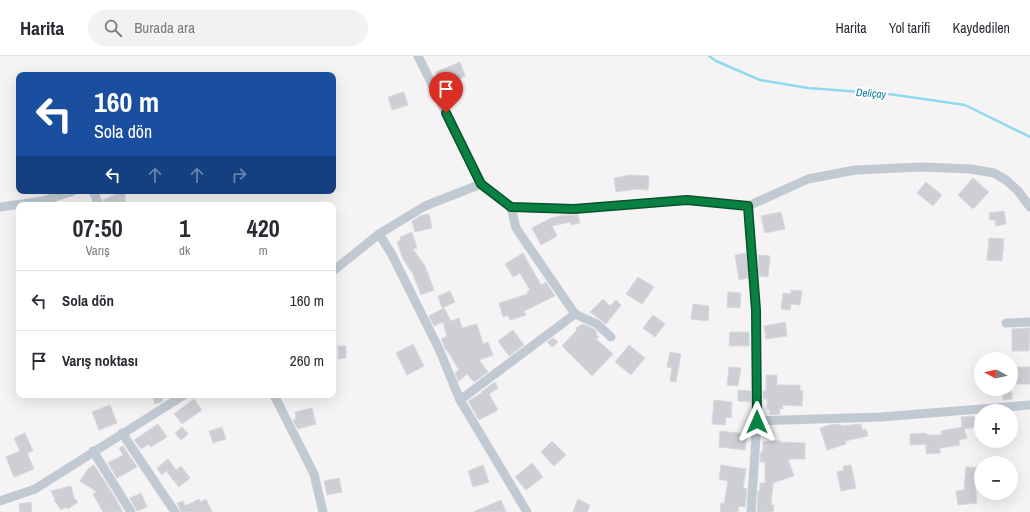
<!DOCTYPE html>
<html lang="tr">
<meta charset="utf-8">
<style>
body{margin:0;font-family:"Archivo Narrow",sans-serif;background:#f2f2f3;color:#2b2b33;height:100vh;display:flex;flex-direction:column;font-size:15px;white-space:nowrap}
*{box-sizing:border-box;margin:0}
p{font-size:13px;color:#7c7c81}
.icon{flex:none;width:22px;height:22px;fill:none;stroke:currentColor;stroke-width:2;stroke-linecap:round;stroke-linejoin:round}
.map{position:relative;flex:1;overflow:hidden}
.details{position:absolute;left:16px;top:146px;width:320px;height:196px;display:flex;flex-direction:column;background:#fff;border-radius:8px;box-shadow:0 4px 16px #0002}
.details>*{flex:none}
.top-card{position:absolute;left:16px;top:16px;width:320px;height:122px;border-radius:8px;box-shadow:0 4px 16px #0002;background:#1a4fa0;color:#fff;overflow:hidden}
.needle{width:26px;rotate:278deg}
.tools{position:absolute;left:974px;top:296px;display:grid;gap:8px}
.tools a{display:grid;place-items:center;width:44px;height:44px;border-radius:50%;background:#fff;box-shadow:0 4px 16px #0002;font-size:20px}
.pin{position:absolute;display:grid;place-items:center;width:34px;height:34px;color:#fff;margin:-41px -17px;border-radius:50% 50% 50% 0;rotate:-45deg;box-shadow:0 0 4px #0007}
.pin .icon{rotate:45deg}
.me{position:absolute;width:44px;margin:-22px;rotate:0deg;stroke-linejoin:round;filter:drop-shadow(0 0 3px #0008)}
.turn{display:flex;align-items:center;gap:14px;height:84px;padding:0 12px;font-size:18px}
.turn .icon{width:52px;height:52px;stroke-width:2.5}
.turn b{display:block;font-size:28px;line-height:34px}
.lanes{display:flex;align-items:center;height:38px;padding:0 12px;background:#0003;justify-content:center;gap:20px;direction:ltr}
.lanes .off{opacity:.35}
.eta{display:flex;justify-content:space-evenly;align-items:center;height:68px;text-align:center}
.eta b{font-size:24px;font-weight:700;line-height:28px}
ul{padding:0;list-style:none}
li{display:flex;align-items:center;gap:12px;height:60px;padding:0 12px;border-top:1px solid #e1e1e2}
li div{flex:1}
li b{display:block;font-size:15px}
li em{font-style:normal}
header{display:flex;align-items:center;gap:24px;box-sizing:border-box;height:56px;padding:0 20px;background:#fff;border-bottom:1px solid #e1e1e2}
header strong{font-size:19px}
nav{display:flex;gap:22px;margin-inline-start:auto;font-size:14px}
.search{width:280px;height:36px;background:#f2f2f3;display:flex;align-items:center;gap:10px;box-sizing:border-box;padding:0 14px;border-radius:22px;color:#7c7c81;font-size:15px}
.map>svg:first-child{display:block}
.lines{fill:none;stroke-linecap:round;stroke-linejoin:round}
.stream{stroke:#90daee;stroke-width:2.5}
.building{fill:#cdcfd5;stroke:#d7d9de}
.minor{stroke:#c1cad2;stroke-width:9}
.route-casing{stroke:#07532c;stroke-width:10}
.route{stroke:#0b8043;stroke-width:7}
.labels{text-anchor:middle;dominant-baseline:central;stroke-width:4;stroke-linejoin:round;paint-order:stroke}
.water-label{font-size:11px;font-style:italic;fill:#0c7c9b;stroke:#fff}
</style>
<header>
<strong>Harita</strong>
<div class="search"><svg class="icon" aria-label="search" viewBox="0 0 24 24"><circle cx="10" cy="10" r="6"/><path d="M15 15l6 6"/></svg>Burada ara</div>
<nav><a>Harita</a><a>Yol tarifi</a><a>Kaydedilen</a></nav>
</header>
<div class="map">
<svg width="1030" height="456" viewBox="0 0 1030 456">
<rect width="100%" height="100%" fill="#f5f3f3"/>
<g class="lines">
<polyline class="stream" points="709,0 716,5 760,24 808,32 889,38 965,49 1030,81"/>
</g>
<g class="building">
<polygon points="460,6 465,20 442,30 436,16"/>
<polygon points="404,36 408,49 392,54 388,41"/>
<polygon points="631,119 649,120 648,134 636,133 616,136 614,122"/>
<polygon points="973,122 989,136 973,153 958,139"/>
<polygon points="926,126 942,139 933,150 917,137"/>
<polygon points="117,135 125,135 125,144 127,149 105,149 103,144 117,138"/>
<polygon points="1004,155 1006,168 996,170 995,164 990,164 989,157"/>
<polygon points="781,156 785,173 765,177 761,160"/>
<polygon points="429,158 432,172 415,176 412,165 420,160"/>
<polygon points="563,159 578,159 580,167 571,169 570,166 552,170 557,180 541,189 532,172 551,162"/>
<polygon points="412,176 417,192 413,193 425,210 434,234 421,239 413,218 403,203 397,186 401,184 400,181"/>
<polygon points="989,182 1004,183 1002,205 987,204"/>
<polygon points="523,197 541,229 546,226 555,240 524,255 526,259 510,264 508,259 503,261 499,247 528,238 527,236 530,234 520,217 513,221 505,208"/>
<polygon points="746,197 748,222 739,224 735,199"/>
<polygon points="758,199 770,200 768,221 759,220"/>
<polygon points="638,221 654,231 642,248 626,238"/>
<polygon points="791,234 802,235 800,249 791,248 790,254 781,253 783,237 791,238"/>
<polygon points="450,235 455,246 442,252 438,240"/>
<polygon points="728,236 741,237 740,252 727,251"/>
<polygon points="603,243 610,250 616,244 621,249 606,268 590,256"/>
<polygon points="693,248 709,250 708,265 691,263"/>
<polygon points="444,252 451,265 459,262 462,272 477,268 483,288 488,286 493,299 479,304 488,316 474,326 467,318 459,325 458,324 455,317 459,314 447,294 446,294 441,283 447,280 443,266 434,270 429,260"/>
<polygon points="653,259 665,268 655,281 643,272"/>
<polygon points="785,266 787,280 766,283 764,270"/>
<polygon points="583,268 594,273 597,276 596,278 599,281 596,283 613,298 592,320 562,290 577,274 576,272"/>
<polygon points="1030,272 1029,295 1012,295 1012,273"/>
<polygon points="513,274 524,289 509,300 498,285"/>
<polygon points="730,276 749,276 749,290 729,290"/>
<polygon points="553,282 558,286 552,291 547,286"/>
<polygon points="413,288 424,310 407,319 396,297"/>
<polygon points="629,289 645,302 631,319 615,306"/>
<polygon points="338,290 346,290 346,302 338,303"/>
<polygon points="670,296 681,298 676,326 670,325 672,312 667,311"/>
<polygon points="729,311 741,312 738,330 727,329"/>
<rect x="1011" y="311" width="19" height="17"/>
<polygon points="766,319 777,319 777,329 800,329 800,335 803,335 802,350 782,349 783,353 779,353 780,358 770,359 769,353 767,353 767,343 763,343 763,335 766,335"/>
<polygon points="495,326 498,332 489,338 498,354 479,364 468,345 482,337 481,336"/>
<polygon points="738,334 751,335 751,346 738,345"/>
<polygon points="1012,336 1012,343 1003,344 1003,337"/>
<polygon points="152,339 161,339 163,345 155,348"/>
<polygon points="194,343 202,354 182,368 174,358"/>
<polygon points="714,344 732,346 731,362 726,361 725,369 712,368"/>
<polygon points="110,349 117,367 99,374 92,356"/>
<polygon points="312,352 316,368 298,373 293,364 296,363 295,356"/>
<polygon points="974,360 976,371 964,373 967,382 959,384 960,389 940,392 940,397 926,398 926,388 910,389 910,378 926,377 927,379 941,379 941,375 962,371 961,361"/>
<polygon points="158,368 167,381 151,391 149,388 141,393 134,384"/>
<polygon points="840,368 841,370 861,368 862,374 866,373 868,380 845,385 846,388 827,394 820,372 830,369"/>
<polygon points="182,371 188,378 181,384 175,377"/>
<polygon points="222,371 226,383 213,387 209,375"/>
<polygon points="720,375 747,378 745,394 719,391"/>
<polygon points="25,377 33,395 27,397 34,413 14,421 6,401 20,395 14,382"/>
<polygon points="780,384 780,386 805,387 805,403 788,403 794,420 773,427 771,449 774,449 773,456 757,456 758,435 760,435 760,427 765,427 765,406 760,406 761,396 763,395 763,386"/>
<polygon points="552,385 566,399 554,410 541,396"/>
<polygon points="123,390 137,411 117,422 108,407 123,399 119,392"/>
<polygon points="168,403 176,414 181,410 190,422 179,431 166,415 162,419 157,412"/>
<polygon points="532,407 543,421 526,434 515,421"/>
<polygon points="94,409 114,440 123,456 103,456 93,438 97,436 80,425 88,413"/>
<polygon points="483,409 489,426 473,431 468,415"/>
<polygon points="721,409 746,413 743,432 747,433 745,451 739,450 738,456 720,456 721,447 724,448 728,425 719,423"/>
<polygon points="851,409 856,432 841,435 837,416 844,414 843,410"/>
<polygon points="966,411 978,412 977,426 975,426 977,447 958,449 956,435 964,434"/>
<polygon points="339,422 342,436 327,439 324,425"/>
<polygon points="71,430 74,442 78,446 68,453 66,451 61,454 54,444 55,443 51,435"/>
<polygon points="141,437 147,451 137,455 130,442"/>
<polygon points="199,443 200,446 206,443 212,456 181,456 177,447 183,445 185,450"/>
<polygon points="578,443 590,449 587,456 573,456"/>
<polygon points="501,444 506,456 473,456"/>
<polygon points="31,446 32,456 20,456 19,448"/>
</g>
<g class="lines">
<g class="minor">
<polyline points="418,0 481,128 511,151 516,172 575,258 597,268 611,281"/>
<polyline points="93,135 99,149"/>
<polyline points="748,150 756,253 757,365 751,456"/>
<polyline points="0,151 43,145 73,135"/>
<polyline points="511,151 574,153 687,144 748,150 808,123 855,114 922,111 971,113 994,117 1006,124 1018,135 1030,151"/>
<polyline points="379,178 391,197 439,293 460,344 527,456"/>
<polyline points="333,215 379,178 425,150 481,128"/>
<polyline points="1006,267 1030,266"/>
<polyline points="274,339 314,418 323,456"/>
<polyline points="460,344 575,258"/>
<polyline points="757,365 881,361 1030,349"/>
<polyline points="122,377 175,456"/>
<polyline points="93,395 131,456"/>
<polyline points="0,445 35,433 184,339"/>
</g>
</g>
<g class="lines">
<g class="route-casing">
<polyline id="route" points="446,57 481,128 511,151 574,153 687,144 748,150 756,254 757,366"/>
</g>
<use href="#route" class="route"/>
</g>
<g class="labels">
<g class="water-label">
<text transform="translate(871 37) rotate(4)">Deliçay</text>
</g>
</g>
</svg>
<div class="tools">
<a><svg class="needle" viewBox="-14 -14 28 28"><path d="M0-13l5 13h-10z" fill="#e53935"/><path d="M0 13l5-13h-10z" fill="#7c7c81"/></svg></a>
<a>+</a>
<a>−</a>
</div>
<div class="pin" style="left:446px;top:57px;background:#d93025"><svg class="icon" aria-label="arrive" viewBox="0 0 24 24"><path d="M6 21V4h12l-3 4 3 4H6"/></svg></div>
<svg class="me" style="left:757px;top:366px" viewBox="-20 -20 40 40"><path d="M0-17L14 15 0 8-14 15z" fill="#0b8043" stroke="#fff" stroke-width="4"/></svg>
<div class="top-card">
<div class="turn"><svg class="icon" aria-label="left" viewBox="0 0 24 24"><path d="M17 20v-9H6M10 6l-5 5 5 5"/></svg><div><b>160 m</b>Sola dön</div></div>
<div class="lanes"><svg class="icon" aria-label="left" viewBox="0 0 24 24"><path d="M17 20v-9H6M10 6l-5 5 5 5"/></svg><svg class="icon off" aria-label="ahead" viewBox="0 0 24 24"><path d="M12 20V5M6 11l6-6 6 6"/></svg><svg class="icon off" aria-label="ahead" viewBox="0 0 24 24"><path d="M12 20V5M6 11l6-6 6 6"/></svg><svg class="icon off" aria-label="right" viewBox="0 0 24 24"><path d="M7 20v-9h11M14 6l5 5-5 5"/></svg></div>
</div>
<section class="details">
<div class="eta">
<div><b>07:50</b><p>Varış</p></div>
<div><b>1</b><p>dk</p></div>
<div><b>420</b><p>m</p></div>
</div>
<ul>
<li><svg class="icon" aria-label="left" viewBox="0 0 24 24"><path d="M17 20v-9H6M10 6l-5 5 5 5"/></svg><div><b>Sola dön</b></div><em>160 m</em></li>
<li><svg class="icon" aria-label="arrive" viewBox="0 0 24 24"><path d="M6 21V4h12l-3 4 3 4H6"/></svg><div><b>Varış noktası</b></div><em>260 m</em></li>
</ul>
</section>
</div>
